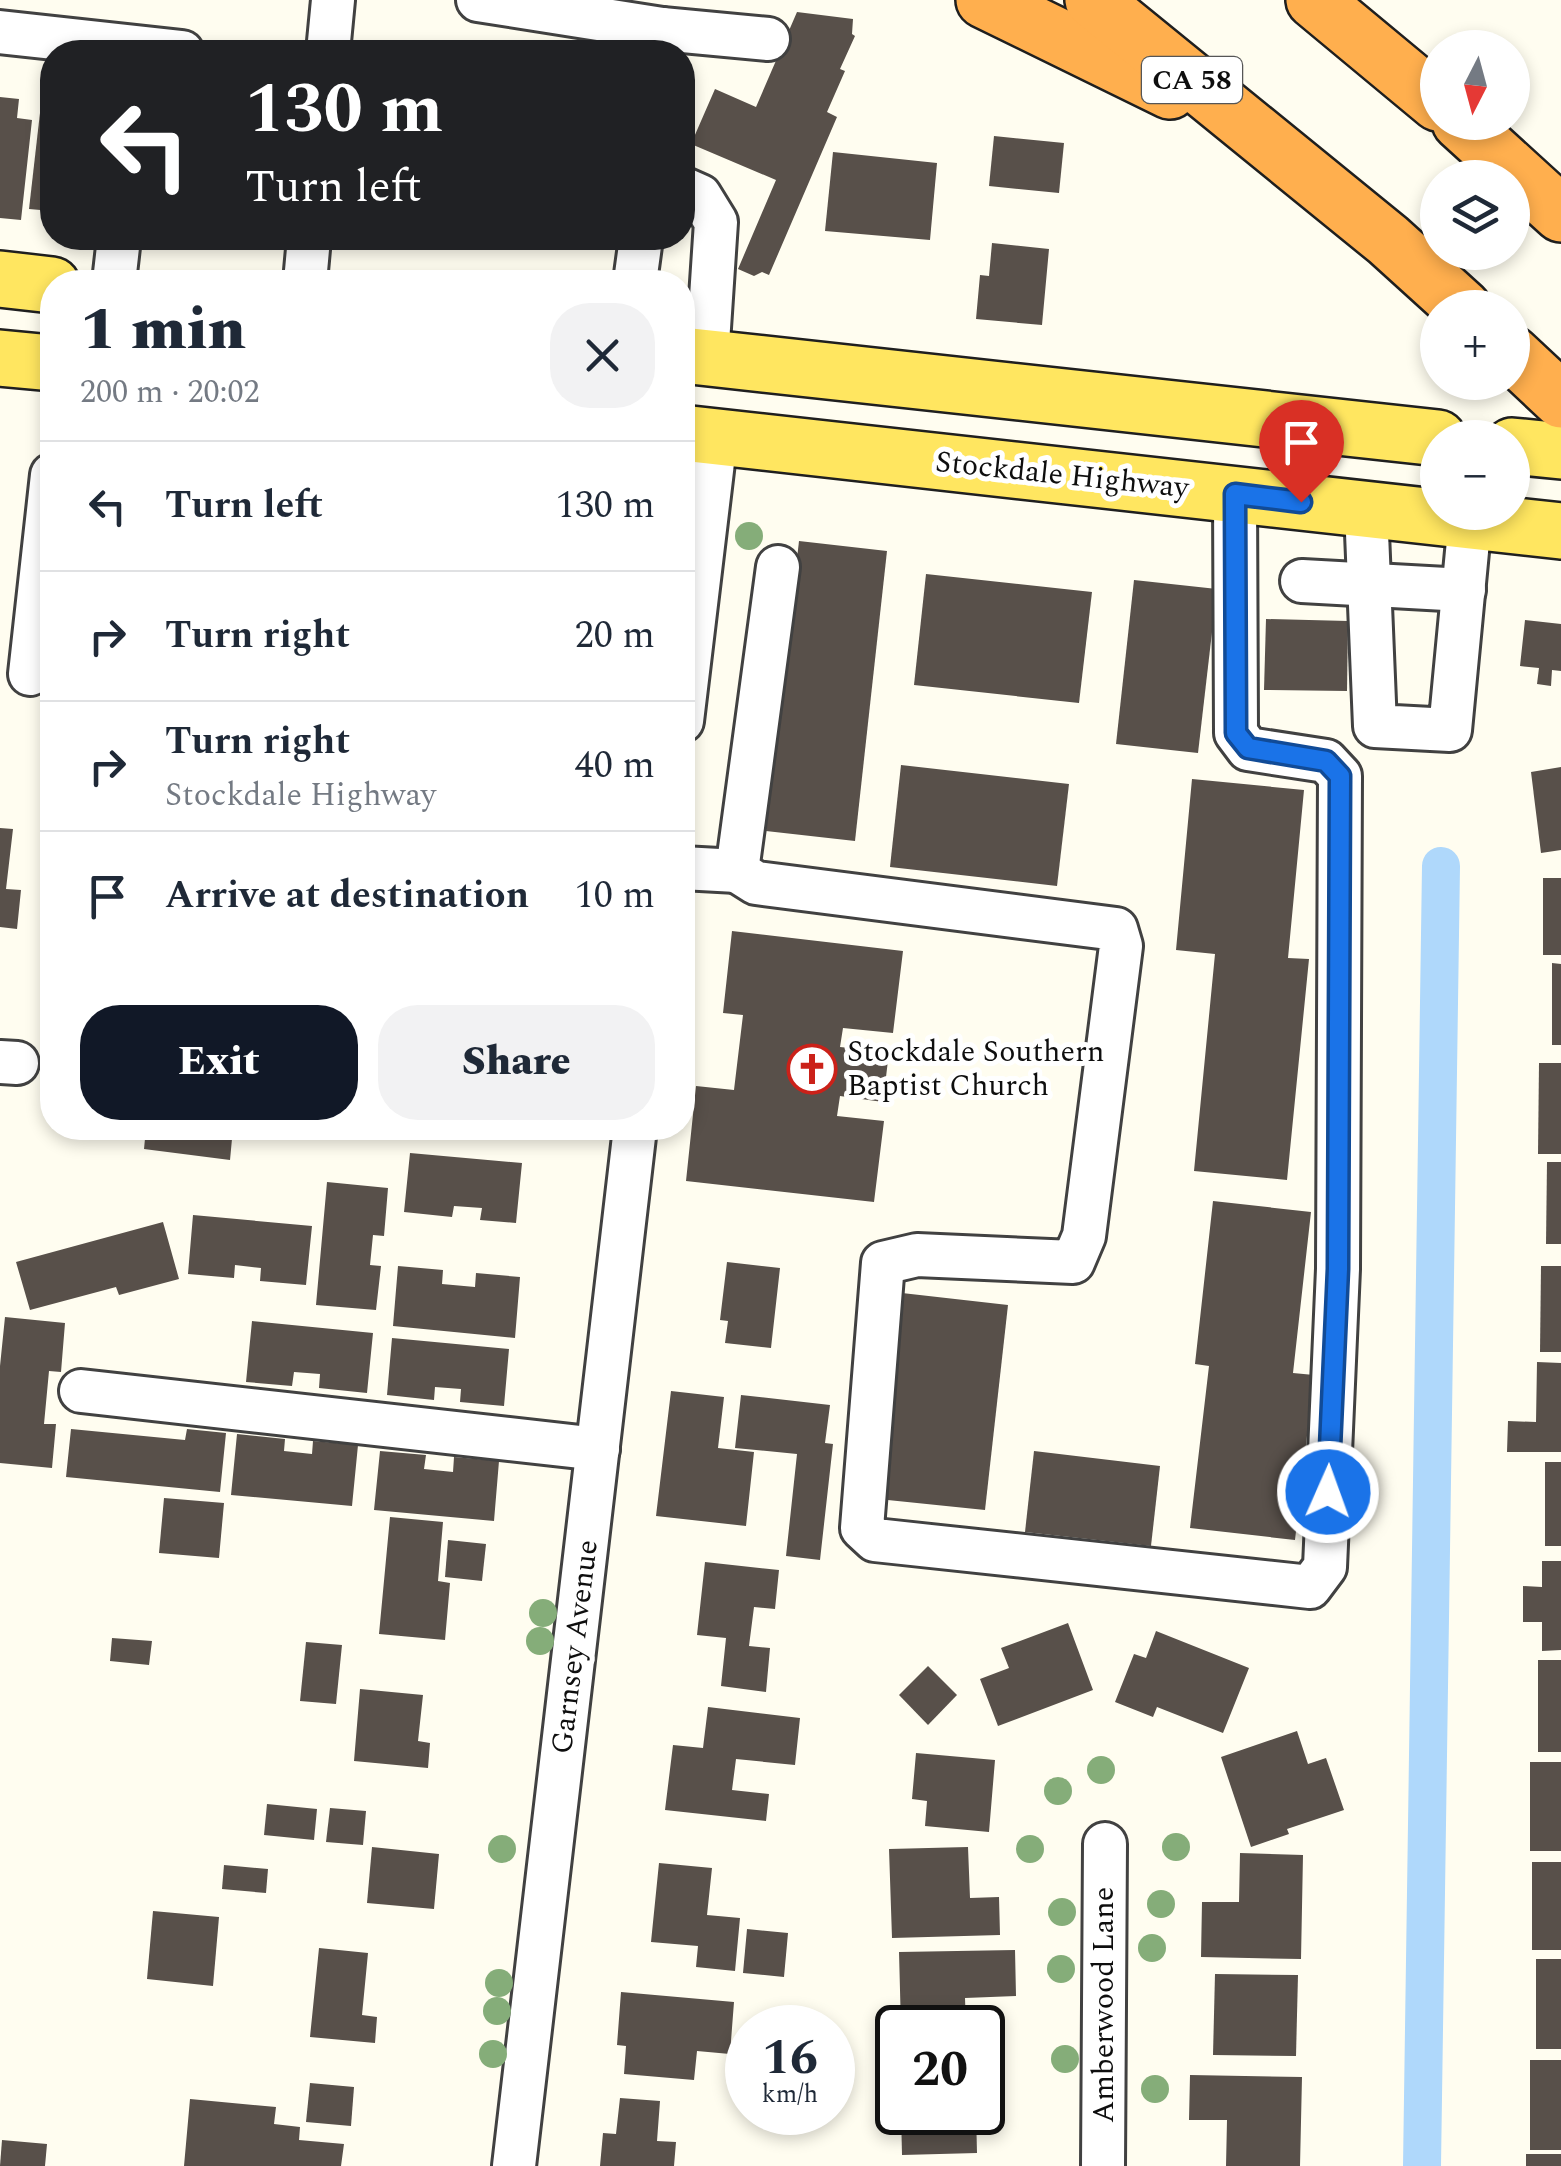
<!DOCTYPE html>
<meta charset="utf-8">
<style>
body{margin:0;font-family:Spectral,serif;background:#f2f2f3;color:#1f2937;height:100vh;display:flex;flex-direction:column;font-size:38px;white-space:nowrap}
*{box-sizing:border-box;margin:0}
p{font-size:32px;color:#747a83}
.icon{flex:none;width:55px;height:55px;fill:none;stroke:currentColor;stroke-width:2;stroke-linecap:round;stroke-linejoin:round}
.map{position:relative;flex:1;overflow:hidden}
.details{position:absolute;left:40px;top:270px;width:655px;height:870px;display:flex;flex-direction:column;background:#fff;border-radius:40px;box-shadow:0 5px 15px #0003}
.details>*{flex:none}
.guide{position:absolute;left:40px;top:40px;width:655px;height:210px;border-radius:40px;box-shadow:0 5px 15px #0003;background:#202124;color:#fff;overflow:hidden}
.needle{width:65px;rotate:186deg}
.fabs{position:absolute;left:1420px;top:30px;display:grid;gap:20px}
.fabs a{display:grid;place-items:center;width:110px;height:110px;border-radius:50%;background:#fff;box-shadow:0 5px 15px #0003;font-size:50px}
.speed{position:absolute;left:725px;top:2005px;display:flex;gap:20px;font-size:50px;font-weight:700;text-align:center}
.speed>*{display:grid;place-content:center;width:130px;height:130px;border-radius:50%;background:#fff;box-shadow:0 5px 15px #0003;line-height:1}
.speed small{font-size:25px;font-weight:400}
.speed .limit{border:5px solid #111;border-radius:15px;background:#fff;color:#111}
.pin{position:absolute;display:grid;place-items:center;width:85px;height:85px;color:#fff;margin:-102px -42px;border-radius:50% 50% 50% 0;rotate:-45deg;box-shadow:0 0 10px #0007}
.pin .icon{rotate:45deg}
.me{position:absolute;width:110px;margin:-55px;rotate:2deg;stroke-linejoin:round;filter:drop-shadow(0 0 8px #0008)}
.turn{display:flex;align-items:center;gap:35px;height:210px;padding:0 40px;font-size:45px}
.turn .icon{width:130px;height:130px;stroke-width:2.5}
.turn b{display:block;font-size:70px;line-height:85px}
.round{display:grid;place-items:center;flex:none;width:105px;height:105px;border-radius:40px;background:#f2f2f3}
.summary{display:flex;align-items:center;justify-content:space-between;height:170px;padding:0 40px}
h1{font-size:60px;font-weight:800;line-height:75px}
.button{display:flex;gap:20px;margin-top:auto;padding:20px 40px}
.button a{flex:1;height:115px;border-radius:40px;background:#111827;color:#fff;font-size:40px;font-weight:800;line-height:115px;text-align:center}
.button a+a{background:#f2f2f3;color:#1f2937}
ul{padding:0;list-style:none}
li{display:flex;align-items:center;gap:30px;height:130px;padding:0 40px;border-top:2px solid #e0e1e3}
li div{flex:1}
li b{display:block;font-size:38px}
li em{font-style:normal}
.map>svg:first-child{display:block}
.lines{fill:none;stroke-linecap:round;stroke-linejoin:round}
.canal{stroke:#afd8fb;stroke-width:38}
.building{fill:#58504a}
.minor-casing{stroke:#414141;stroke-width:48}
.major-casing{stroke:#1f1f1f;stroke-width:60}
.highway-casing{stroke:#1f1f1f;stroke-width:60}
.minor{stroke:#fff;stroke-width:42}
.major{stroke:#ffe660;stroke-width:55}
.highway{stroke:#ffaf4e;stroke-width:55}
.tree{fill:#85ad79}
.route-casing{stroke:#114b97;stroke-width:25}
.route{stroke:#1a73e8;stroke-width:18}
.labels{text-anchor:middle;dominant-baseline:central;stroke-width:10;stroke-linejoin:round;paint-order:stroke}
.shield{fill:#fff;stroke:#565656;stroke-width:2.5}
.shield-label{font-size:28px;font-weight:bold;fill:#0e0e0e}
.street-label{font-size:30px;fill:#0e0e0e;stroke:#fff}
.poi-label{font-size:30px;fill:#0e0e0e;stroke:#fff;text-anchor:start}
</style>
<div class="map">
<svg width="1561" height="2166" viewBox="0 0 1561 2166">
<rect width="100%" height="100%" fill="#fffdf0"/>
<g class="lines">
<polyline class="canal" points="1422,2166 1441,866"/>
</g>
<g class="building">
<polygon points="797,12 853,19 852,34 855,36 840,69 845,71 827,112 837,117 769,275 762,272 754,276 738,269 776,180 691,144 715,89 756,107"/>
<polygon points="0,97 19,99 17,118 32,120 21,220 0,218"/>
<polygon points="41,104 52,105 52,211 29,209"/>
<polygon points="994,136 1064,143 1059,193 989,186"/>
<polygon points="833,152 937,163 930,240 825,231"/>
<polygon points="992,243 1049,249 1042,325 976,319 980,275 989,276"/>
<polygon points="799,541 887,551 855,841 766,831"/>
<polygon points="926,574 1092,592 1079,703 914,685"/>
<polygon points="1134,580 1217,589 1198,753 1116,744"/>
<polygon points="1266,619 1348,621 1347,691 1264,690"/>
<polygon points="1525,620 1561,624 1561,671 1552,670 1551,686 1537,684 1539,668 1520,666"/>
<polygon points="901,765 1069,784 1057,886 890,867"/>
<polygon points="1561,767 1561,850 1541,853 1531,772"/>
<polygon points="1192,779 1304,790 1288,958 1309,959 1287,1180 1194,1171 1215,954 1176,950"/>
<polygon points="0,828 13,829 6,889 21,890 17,929 0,927"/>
<rect x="1543" y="878" width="18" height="77"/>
<polygon points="732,931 903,951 893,1033 843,1028 840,1047 889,1052 883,1102 840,1096 837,1116 884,1121 874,1202 686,1181 696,1086 734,1090 743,1015 723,1013"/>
<polygon points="1552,963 1561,964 1561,1045 1552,1045"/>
<polygon points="1539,1063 1561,1063 1561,1154 1538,1154"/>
<polygon points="146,1128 233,1128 230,1160 144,1149"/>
<polygon points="242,1128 269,1128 268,1135 242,1132"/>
<polygon points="410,1153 522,1163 516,1223 480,1220 482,1208 454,1206 452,1217 404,1212"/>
<polygon points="1547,1162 1561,1162 1561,1244 1546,1244"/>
<polygon points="327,1182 388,1188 384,1236 373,1235 370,1265 381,1266 376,1310 316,1305"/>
<polygon points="1213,1201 1311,1212 1293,1373 1314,1375 1295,1540 1190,1528 1209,1366 1195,1364"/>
<polygon points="193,1215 312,1226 306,1285 260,1281 261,1268 235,1265 234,1278 188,1274"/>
<polygon points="163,1222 179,1279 119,1295 116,1287 30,1310 16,1262"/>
<polygon points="727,1262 780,1268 771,1348 725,1343 728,1321 720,1320"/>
<polygon points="398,1266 443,1270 442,1284 475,1287 476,1273 520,1277 515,1338 393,1326"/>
<polygon points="1541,1266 1561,1266 1561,1352 1540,1352"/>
<polygon points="902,1293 1008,1305 985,1510 878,1499"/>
<polygon points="5,1317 65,1323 61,1372 49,1371 44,1424 56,1424 52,1468 0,1463 0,1366"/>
<polygon points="252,1321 373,1333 367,1393 319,1388 320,1374 294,1372 292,1386 246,1382"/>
<polygon points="392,1338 509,1349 504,1406 460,1402 461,1389 435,1387 434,1400 387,1395"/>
<polygon points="1537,1362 1561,1363 1561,1452 1507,1452 1508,1421 1536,1422"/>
<polygon points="671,1391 724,1397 718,1448 754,1452 746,1526 656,1516"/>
<polygon points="741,1395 830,1405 825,1443 833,1444 820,1560 786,1556 797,1454 735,1448"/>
<polygon points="71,1429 185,1440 187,1429 226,1433 220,1492 66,1477"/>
<polygon points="237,1434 285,1439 284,1451 312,1454 313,1441 358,1445 352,1506 231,1495"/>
<polygon points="380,1451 426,1455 424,1469 453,1472 454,1457 499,1461 494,1521 374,1510"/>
<polygon points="1034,1451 1160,1466 1151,1546 1025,1532"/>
<rect x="1545" y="1462" width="16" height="84"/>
<polygon points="164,1498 224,1503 219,1558 159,1553"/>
<polygon points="390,1517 443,1522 438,1581 450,1583 445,1640 379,1634"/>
<polygon points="448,1540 486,1544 482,1581 445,1577"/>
<polygon points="1542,1561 1561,1561 1561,1650 1542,1651 1542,1622 1523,1622 1523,1586 1542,1587"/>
<polygon points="705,1562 779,1570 775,1609 754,1607 749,1646 770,1648 766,1692 721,1686 726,1638 697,1635"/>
<polygon points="1068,1623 1093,1690 998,1726 980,1679 1009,1668 1001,1648"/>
<polygon points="1156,1631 1249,1668 1223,1733 1157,1707 1153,1717 1115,1702 1134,1654 1146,1658"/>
<polygon points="112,1638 152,1641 149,1665 110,1661"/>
<polygon points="306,1642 342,1645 336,1704 300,1701"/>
<rect x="1538" y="1660" width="23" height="92"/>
<polygon points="928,1666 957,1695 928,1725 899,1695"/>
<polygon points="360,1689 423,1695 418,1741 430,1743 428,1768 354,1761"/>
<polygon points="708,1707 800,1718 795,1765 736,1759 732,1790 769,1794 766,1821 665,1810 673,1745 703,1748"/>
<polygon points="1297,1731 1308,1764 1326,1758 1344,1810 1287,1829 1289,1834 1251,1847 1221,1757"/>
<polygon points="916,1753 995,1760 989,1832 925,1826 927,1801 912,1799"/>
<rect x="1530" y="1762" width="31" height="89"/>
<polygon points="267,1804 317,1809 314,1840 264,1835"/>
<polygon points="330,1808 366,1811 363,1845 326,1842"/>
<polygon points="372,1847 439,1854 434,1909 367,1903"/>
<polygon points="968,1847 970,1898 999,1897 1000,1935 892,1938 889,1849"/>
<polygon points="1240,1853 1303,1855 1301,1959 1201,1957 1202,1902 1239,1902"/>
<rect x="1532" y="1862" width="29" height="88"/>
<polygon points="659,1863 712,1868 707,1915 740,1918 735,1971 696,1967 698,1946 651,1942"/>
<polygon points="224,1865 268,1869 266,1893 222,1889"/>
<polygon points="153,1911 219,1917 213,1986 147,1979"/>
<polygon points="747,1929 788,1933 784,1977 743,1973"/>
<polygon points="319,1948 368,1953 362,2015 377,2017 375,2043 310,2037"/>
<polygon points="1015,1950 1016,1996 965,1998 966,2028 901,2028 899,1952"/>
<rect x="1536" y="1959" width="25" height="90"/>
<polygon points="1215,1974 1298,1975 1296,2056 1213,2055"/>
<polygon points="621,1992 734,2002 730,2054 697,2051 694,2080 624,2074 626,2046 617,2045"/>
<polygon points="740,2060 748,2060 748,2105 737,2104"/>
<rect x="1530" y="2060" width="31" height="90"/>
<polygon points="1004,2068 1005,2107 982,2108 982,2069"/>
<polygon points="1190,2075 1302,2077 1300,2166 1226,2166 1227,2120 1189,2120"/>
<polygon points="310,2083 354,2087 351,2126 306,2122"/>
<polygon points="620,2098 660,2101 657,2141 676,2142 674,2166 600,2166 603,2133 616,2134"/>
<polygon points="190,2099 276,2107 274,2124 300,2127 299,2140 344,2144 341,2166 184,2166"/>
<polygon points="901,2112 976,2112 977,2153 902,2155"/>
<polygon points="2,2140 47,2144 45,2166 0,2166"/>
<rect x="1526" y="2154" width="35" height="12"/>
</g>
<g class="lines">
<g class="minor-casing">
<g id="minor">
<polyline points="478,0 662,29"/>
<polyline points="0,32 182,52"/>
<polyline points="328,52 333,0"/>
<polyline points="660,52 662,29 768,39"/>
<polyline points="682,188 700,196 716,222 707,358"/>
<polyline points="114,282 119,238"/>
<polyline points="305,282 309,238"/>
<polyline points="635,282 641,238"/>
<polyline points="1366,509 1375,726 1450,730 1470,520"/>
<polyline points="778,567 737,871 756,883 1116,929 1121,946 1084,1236 1073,1262 917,1255 883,1263 862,1528 875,1540 1310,1587 1325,1567 1338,1269 1340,776 1326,761 1248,749 1236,733 1235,494"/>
<polyline points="1302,581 1464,590"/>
<polyline points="30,674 52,475"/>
<polyline points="682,721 716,437"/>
<polyline points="682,868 737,871"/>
<polyline points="0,1062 17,1063"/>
<polyline points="81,1391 598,1449"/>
<polyline points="514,2166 635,1128"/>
<polyline points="1103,2166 1105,1844"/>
</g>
</g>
<g class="major-casing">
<g id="major">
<polyline points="0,279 52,285"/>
<polyline points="682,355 1438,438"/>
<polyline points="0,358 52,363"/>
<polyline points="682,433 1561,531"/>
<polyline points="1512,446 1561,451"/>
</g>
</g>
<g class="highway-casing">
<g id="highway">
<polyline points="984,0 1170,91"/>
<polyline points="1093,0 1388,240 1463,308"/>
<polyline points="1314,0 1438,103"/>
<polyline points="1460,122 1561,214"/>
<polyline points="1512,354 1561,400"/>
</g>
</g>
<use href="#minor" class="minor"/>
<use href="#major" class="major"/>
<use href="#highway" class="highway"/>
</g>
<g class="tree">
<circle cx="749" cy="536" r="14"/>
<circle cx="543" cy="1613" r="14"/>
<circle cx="540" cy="1641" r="14"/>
<circle cx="1101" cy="1770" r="14"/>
<circle cx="1058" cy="1791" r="14"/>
<circle cx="1176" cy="1847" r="14"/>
<circle cx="502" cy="1849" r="14"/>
<circle cx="1030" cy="1849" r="14"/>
<circle cx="1161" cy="1904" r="14"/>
<circle cx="1062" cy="1912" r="14"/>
<circle cx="1152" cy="1948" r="14"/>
<circle cx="1061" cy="1969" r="14"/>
<circle cx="499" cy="1983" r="14"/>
<circle cx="497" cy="2011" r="14"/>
<circle cx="493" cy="2054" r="14"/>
<circle cx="1065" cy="2059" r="14"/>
<circle cx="1155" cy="2089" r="14"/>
</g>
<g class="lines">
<g class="route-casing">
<polyline id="route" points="1301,502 1235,494 1236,733 1248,748 1326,761 1340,776 1338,1269 1328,1492"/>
</g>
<use href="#route" class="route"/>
</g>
<defs>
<g id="church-ring" transform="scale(2.5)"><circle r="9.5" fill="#fff" stroke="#cb2119" stroke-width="1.5"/><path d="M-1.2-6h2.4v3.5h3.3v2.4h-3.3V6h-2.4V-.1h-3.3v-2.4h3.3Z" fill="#cb2119"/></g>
</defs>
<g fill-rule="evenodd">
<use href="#church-ring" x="812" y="1069"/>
</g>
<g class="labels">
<rect class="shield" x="1142" y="57" width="100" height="46" rx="8"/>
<g class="shield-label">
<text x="1192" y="80">CA 58</text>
</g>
<g class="street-label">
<text transform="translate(1062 475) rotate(6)">Stockdale Highway</text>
<text transform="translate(575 1647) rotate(-83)">Garnsey Avenue</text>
<text transform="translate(1104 2005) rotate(-90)">Amberwood Lane</text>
</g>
<g class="poi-label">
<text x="847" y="1052">Stockdale Southern<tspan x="847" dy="34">Baptist Church</tspan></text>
</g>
</g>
</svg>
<div class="fabs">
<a><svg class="needle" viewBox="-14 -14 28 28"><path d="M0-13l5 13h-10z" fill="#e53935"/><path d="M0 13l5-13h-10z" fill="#747a83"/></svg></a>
<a><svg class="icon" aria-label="layers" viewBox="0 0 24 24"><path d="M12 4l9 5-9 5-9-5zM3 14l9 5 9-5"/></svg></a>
<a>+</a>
<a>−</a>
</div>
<div class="speed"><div>16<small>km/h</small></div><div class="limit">20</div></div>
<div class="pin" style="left:1301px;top:502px;background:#d93025"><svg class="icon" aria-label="arrive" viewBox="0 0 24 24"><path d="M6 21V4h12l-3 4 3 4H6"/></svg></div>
<svg class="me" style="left:1328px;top:1492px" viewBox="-20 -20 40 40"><circle r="17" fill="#1a73e8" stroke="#fff" stroke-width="3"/><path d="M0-11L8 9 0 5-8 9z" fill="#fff"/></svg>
<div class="guide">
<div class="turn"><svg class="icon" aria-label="left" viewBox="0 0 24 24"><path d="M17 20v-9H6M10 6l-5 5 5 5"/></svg><div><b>130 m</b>Turn left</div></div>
</div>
<section class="details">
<div class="summary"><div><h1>1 min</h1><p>200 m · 20:02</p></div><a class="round"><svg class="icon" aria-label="close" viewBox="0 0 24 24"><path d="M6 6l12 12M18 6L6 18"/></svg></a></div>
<ul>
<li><svg class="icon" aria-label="left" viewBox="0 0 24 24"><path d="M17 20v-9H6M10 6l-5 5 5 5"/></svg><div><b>Turn left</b></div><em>130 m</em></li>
<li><svg class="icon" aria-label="right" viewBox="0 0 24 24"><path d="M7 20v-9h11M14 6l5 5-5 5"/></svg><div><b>Turn right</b></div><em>20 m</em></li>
<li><svg class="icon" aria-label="right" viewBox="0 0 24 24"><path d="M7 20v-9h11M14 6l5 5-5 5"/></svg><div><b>Turn right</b><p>Stockdale Highway</p></div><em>40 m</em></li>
<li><svg class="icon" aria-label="arrive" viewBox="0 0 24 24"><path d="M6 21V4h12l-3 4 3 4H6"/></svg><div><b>Arrive at destination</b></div><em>10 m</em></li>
</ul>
<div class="button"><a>Exit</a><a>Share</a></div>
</section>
</div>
